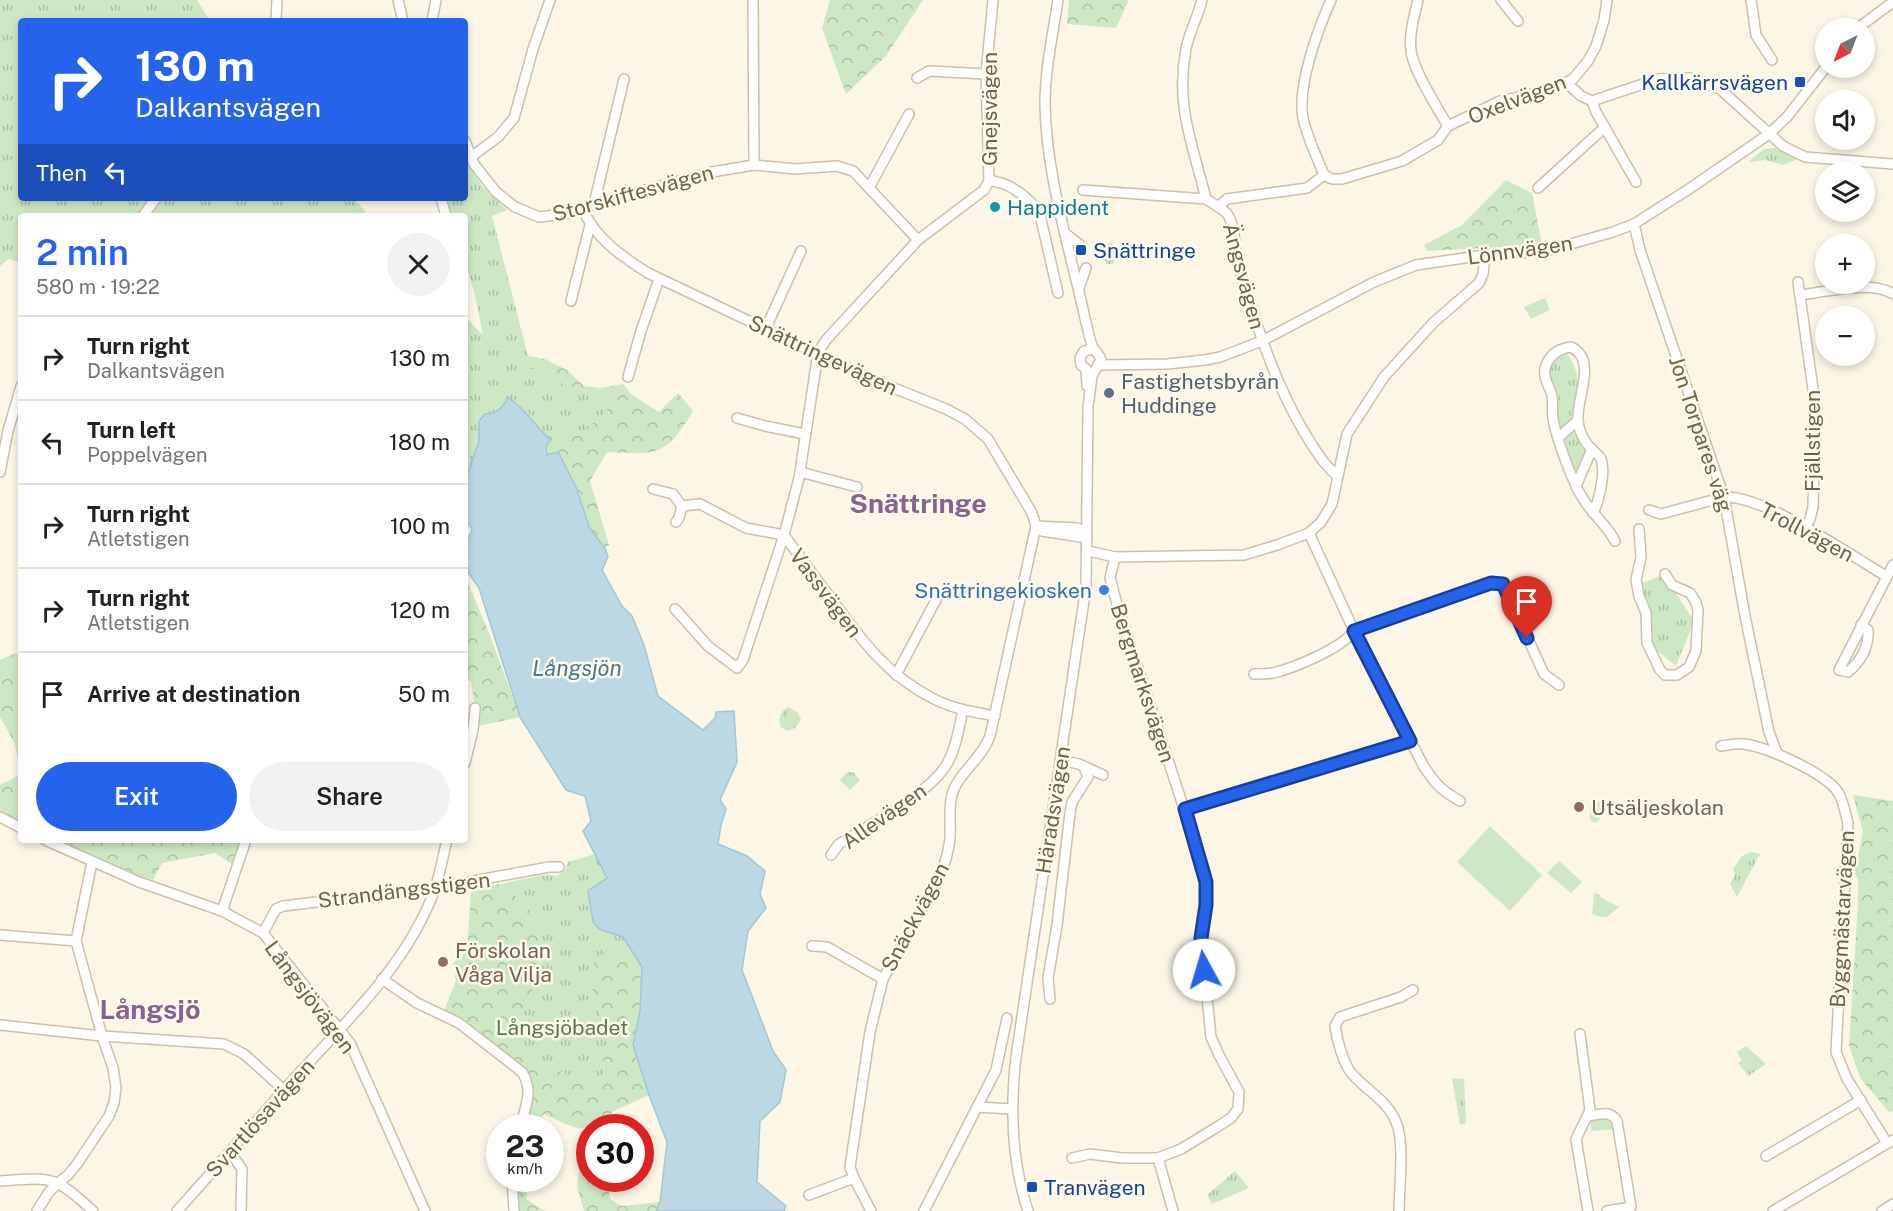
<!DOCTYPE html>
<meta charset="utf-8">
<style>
body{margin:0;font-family:"Public Sans",sans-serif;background:#f2f2f2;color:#202124;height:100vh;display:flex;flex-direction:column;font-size:22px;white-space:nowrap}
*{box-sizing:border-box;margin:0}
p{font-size:20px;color:#757577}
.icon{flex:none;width:33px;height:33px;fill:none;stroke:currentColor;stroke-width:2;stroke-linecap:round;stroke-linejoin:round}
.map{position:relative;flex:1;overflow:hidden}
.sheet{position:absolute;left:18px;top:213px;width:450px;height:630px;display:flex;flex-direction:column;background:#fff;border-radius:6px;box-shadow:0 3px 9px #0003}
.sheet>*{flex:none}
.banner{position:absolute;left:18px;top:18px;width:450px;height:183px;border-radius:6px;box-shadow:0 3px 9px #0003;background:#2563eb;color:#fff;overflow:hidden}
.needle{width:39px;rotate:222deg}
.fabs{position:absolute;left:1815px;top:18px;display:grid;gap:12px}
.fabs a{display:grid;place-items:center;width:60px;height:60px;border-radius:50%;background:#fff;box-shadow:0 3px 9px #0003;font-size:30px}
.speed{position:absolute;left:486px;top:1114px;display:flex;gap:12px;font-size:30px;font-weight:700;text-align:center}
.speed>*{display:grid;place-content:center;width:78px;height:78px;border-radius:50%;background:#fff;box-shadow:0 3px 9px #0003;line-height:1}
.speed small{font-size:15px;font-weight:400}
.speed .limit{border:9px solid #d22;background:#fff;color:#111}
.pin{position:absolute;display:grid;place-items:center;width:51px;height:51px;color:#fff;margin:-62px -26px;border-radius:50% 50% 50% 0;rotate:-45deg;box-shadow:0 0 6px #0007}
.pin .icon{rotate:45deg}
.me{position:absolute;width:66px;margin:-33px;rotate:354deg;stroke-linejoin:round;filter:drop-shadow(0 0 4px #0008)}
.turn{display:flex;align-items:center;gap:21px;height:126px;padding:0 18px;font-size:27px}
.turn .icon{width:78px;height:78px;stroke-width:2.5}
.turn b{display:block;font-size:42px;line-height:51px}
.then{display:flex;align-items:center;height:57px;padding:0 18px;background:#0003;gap:12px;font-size:22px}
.round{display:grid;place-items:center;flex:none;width:63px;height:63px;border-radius:32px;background:#f2f2f2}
.head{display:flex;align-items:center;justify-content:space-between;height:102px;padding:0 18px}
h1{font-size:36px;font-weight:600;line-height:45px;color:#2563eb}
.button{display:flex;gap:12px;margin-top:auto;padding:12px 18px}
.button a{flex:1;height:69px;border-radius:36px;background:#2563eb;color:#fff;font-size:24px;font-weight:600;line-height:69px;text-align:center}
.button a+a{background:#f2f2f2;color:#202124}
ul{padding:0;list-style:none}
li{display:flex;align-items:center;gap:18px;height:84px;padding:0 18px;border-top:2px solid #e0e0e0}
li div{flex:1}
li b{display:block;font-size:22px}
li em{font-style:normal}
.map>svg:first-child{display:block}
.green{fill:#cee8c5}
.forest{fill:url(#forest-crowns)}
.park{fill:url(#park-tufts)}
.water{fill:#bcd8e4;stroke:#a2c6d5;stroke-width:1.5}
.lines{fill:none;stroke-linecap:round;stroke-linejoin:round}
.minor-casing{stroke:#ccbfad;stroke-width:12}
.minor{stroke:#fff;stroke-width:9}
.route-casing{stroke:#184099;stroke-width:15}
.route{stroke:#2563eb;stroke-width:10}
.transit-dot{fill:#1a4fb4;stroke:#fefaec;stroke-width:2}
.culture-dot{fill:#0f9aa8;stroke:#fefaec;stroke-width:2}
.service-dot{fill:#5c6f8a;stroke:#fefaec;stroke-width:2}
.shop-dot{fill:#3f7fe0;stroke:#fefaec;stroke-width:2}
.education-dot{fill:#8d6e63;stroke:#fefaec;stroke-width:2}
.labels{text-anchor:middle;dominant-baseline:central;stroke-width:5;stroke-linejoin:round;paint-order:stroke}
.transit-label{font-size:21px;fill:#164399;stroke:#fefaec;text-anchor:start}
.street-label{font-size:21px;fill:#73604c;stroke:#fefaec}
.culture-label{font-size:21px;fill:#0d838f;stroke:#fefaec;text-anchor:start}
.service-label{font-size:21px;fill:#4e5e75;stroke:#fefaec;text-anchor:start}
.shop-label{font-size:21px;fill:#366cbe;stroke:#fefaec;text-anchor:end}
.education-label{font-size:21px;fill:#785e54;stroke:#fefaec;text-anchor:start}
.park-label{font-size:21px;fill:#507e48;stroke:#fefaec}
.water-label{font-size:22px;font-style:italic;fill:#4b788c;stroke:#fefaec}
.district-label{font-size:27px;font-weight:bold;fill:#87648f;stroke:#fefaec}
</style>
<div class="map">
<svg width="1893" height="1211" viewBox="0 0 1893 1211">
<defs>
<pattern id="forest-crowns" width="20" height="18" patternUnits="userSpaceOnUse" patternTransform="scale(1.5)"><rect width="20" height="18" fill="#cee8c5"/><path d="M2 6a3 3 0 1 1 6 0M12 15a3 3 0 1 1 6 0" fill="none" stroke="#acbfa2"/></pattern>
<pattern id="park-tufts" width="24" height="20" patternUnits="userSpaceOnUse" patternTransform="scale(1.5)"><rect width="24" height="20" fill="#cee8c5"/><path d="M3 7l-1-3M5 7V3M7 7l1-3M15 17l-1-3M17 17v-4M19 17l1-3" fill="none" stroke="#acbfa2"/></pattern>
</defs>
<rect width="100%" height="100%" fill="#fbf6e6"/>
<g class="green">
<polygon points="1545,298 1550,310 1531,319 1524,307"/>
<polygon points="1605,798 1608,807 1599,820 1595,823 1590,820 1590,806"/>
<polygon points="1490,826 1542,875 1510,911 1457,862"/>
<polygon points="1559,861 1582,882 1571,893 1547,873"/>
<polygon points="1594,893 1601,895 1600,897 1619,907 1607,917 1601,917 1592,914"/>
</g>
<g class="forest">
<polygon points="830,0 923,0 886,56 846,94 822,28"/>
<polygon points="1069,0 1129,0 1116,28 1067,24"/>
<polygon points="1506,180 1532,193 1542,245 1427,251 1424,245 1462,225"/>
<path d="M528,356L545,359L567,370L584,386L600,388L623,384L632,395L659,412L678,393L693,411C666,456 658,455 607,452L590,481L609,545L605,548L590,529L576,487L558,452L547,456L546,447L521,408L615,401L563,384L542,370L526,369Z"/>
<polygon points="465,576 489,633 520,717 478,726 471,681 465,680"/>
<polygon points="15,653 21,655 21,825 0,815 0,785 21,774 15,744 0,717 0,660"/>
<polygon points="1853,795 1893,801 1893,1111 1889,1112 1860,1078 1849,1045 1858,904 1858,880 1855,872 1863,832"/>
<polygon points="52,840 241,840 233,865 215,853 162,863 153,880 93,860"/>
<path d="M500,884C514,895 531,907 540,924C545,933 540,972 536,983C534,991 528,999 525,1009L555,1069L587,1084L604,1074L603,1058L608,1039L606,1025L594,1002L589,969L605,950L642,967L640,1011L633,1045L649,1095L612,1112L606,1125C573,1132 574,1127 544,1114L535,1128H523C528,1108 538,1087 524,1068L463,1018L444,1011L456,980L453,963L467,951L471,890Z"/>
<polygon points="589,1160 590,1179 607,1179 610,1199 622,1206 660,1202 656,1211 584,1211 577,1187 580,1162"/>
<polygon points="512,1179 528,1179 526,1199 545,1211 514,1211"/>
</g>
<g class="park">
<polygon points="0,0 197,0 210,21 21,21 21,198 354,198 369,216 21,216 21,263 9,259 0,266"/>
<polygon points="1775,148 1787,151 1801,158 1783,165 1765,160 1748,162 1764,149"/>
<polygon points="465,161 483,187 507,210 492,216 528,356 526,369 542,370 563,384 616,401 586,430 546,433 511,455 465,487 465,317 483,335 474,291 465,262 465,216 451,216 447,198 465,198"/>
<polygon points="1111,242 1114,248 1128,245 1131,258 1115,260 1113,264 1107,264 1101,253 1103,247"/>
<path d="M1566,352C1587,383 1573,388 1574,421L1560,433L1548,369L1556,354Z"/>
<polygon points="1572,429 1586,454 1577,478 1562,439"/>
<polygon points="1664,575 1694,621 1676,666 1652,647 1642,583"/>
<polygon points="788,707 797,712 801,719 795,728 788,731 781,727 779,720 783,711"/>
<polygon points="847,772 853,772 860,780 850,790 840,780"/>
<polygon points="1752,852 1760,854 1737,897 1730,884 1735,875 1733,869 1742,856"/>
<path d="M595,854L607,878L599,929L623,937L642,967L605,951L589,969L594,1002L606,1025L608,1039L603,1058L604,1074L587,1084L555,1069H542L510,1027C532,1000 541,978 541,942C541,936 542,929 540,924C531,908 514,895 500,884L544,875L557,876L565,870L568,862Z"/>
<polygon points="1746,1046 1766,1064 1748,1076 1738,1063 1742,1060 1737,1052"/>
<polygon points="1452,1078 1464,1079 1466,1123 1460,1125"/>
<polygon points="1609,1118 1613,1121 1614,1129 1591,1131 1590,1119"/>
<polygon points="1235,1171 1249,1188 1212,1204 1207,1195"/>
</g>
<path class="water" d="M508,397L521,408L550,440L546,447L547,455L558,452L576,487L590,529L605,548L608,557L602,570L622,606L632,616L644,645L658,696L703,730L715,718L716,712L734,711L737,762L720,800L726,809L721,825L718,844L747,856L765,871L760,894L766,908L748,931L742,970L773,1051L786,1070L780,1102L760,1121L757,1182L786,1206L784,1211H656L660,1202L667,1142L649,1095L633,1045L640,1011L642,967L623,937L599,929L593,922L588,891L607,878L583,831L591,821L585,796L566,790L520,717L479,588L465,568V547L472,530L465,516V481L479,441V421L485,414C496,415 504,406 508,397Z"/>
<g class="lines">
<g class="minor-casing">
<g id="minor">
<polyline points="398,0 403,21"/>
<polyline points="753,0 754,165"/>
<path d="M1202,0C1198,17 1189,32 1186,49C1175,106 1193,145 1206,199C1213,204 1223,208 1228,215C1237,230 1233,248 1238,264C1242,280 1248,296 1253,312C1268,359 1285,403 1312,445C1320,457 1327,468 1338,476"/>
<path d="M1418,0C1414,17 1409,33 1411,51C1413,70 1438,109 1448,126"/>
<polyline points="1501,0 1518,21"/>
<polyline points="1751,0 1756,35 1772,60"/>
<polyline points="276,21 277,0"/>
<polyline points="432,21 436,0"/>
<polyline points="1858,28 1893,2"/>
<polyline points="917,78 929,71 986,74"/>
<polyline points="1567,83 1581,96 1592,101 1658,79 1690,78 1720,89 1783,146 1805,157 1893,164"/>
<polyline points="1592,101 1596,112 1636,182"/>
<polyline points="465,141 474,164 496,192 515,207 539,217 571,213 594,204 712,172 754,165 795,169 837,166 853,171 918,240"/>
<polyline points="471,157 498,137 514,118 533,49 550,0"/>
<path d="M1324,175C1317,157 1307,137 1303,118C1297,86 1318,29 1331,0"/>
<path d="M989,181C1009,181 1031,199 1040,215L1058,293"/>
<polyline points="869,188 909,114"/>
<polyline points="1538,188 1605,127"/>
<polyline points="1083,190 1206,199"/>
<polyline points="441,198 446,216"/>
<polyline points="594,204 624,79"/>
<polyline points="1218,207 1227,199 1307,188 1324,175 1332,179 1342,179 1402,161 1438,140 1448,126 1500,101 1551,90 1573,79 1588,61 1596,46 1604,20 1607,0"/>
<path d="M582,208C595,238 621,256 648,273L869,378L946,409L965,419L988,439L1032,513L1036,526L1042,531L1087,538"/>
<polyline points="143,216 156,198"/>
<polyline points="1634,224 1640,250 1724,497 1745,616 1769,732 1777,753"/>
<polyline points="1066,234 1079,244"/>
<polyline points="1798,282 1814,396 1815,423 1813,507 1810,519 1805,528"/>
<polyline points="1079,288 1086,268"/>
<path d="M1800,295C1825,292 1872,280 1893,294"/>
<polyline points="571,301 590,225"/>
<polyline points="766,328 801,251"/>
<polyline points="1099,365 1167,364 1205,360 1220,357 1262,341 1374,282 1416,265 1485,255 1546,251 1613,232 1634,224 1689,189 1769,134 1787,117 1826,67"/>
<polyline points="628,377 641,331 659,279"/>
<polyline points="1087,386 1086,369 1081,365 1080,358 1084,351 1093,349"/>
<polyline points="737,418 765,426 805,434"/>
<polyline points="1559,437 1578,420"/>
<polyline points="0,472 8,431 21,386"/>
<polyline points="800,472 857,487"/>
<polyline points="1576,486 1592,449"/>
<path d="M653,489L673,494L682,506L700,504L746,528L784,535C800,557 816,579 833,601C862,641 888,676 934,699C953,709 974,712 995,716"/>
<path d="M1649,510L1661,514L1724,497C1764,495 1850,555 1886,576"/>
<path d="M1593,513C1599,501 1606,472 1601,459C1598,453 1591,450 1588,445C1583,439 1578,428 1578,420C1576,398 1598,360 1571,347C1557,349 1548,356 1545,369C1543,379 1550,387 1552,396C1553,403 1552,411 1553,419C1556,437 1572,481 1582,497C1591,513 1607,525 1615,541"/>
<polyline points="676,522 679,518 682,506"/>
<polyline points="1036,526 1077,528 1087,532"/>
<polyline points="1639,529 1641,557 1636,580 1639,596 1646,613 1647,643 1660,670 1665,675 1677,675 1689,667 1696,651 1698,610 1696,602 1690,593 1672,585 1665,574"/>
<path d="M1309,533L1354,631L1423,765C1435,784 1441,790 1460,801"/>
<polyline points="1088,551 1115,557 1244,555 1277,545 1309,533 1321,522 1332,504 1347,434 1384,377 1433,323 1479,283 1483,274 1485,255"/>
<polyline points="1115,557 1110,578 1117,604 1205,873 1206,905 1201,938 1211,1037 1219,1055 1239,1092 1238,1109 1231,1118 1214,1129 1181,1149 1158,1158 1173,1211"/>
<polyline points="675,609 708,646 737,668 743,660 784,535 799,478 818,353 826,340 918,240 984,190 989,181 986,74 993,0"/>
<path d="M1861,625L1868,630C1869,647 1861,661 1848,672L1839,670L1893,565"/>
<path d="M1254,674C1260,674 1267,674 1273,673C1294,668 1342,648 1354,631L1492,583L1503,584L1544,674L1559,685"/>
<polyline points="896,675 936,600"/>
<path d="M1721,746C1728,745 1737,743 1744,744C1767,747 1825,773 1838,792C1844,802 1845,813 1848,823L1836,1052L1847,1079L1887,1143"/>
<polyline points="1061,760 1079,764 1103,775"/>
<polyline points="465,763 473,730 475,708"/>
<polyline points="1185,809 1410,741"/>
<polyline points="0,817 21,828"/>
<polyline points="45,840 139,882 222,911 263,933 350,1043 425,1211"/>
<path d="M831,855L839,844C870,825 929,794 947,764C956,748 959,728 963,710"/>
<polyline points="222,911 246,840"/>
<polyline points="263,933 276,909 283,906 435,888 549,867 559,867"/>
<polyline points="0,935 76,941"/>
<polyline points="812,946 827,947 883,979"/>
<path d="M382,979L417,1003L459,1023L522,1072C534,1091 525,1107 520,1128"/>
<polyline points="1050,999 1048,978 1057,925 1070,813 1072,802 1088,777 1084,767"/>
<polyline points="0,1025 102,1036 224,1044 244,1054 284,1090"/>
<polyline points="1580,1034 1590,1110 1576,1139 1588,1211"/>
<polyline points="977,1107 1012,1109"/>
<path d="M1589,1116C1600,1114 1610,1110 1617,1121L1631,1207L1607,1211"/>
<polyline points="230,1152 242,1169 241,1211"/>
<polyline points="1766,1156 1861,1100"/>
<polyline points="1072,1158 1090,1154 1122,1158 1158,1158"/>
<polyline points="512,1179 514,1211"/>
<path d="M0,1181C53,1177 53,1175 93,1211"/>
<polyline points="809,1195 854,1178"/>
<polyline points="37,1211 49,1192 59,1182 68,1175 77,1164 109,1116 114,1103 116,1088 113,1068 102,1036 76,941 92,862"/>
<path d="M177,1211C216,1168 253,1124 292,1081C344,1024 408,964 435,889C440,873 443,856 447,840"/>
<path d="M871,1211L854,1178L850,1167L870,1032L883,979L941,875C945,863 949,851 950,838C951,824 948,809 952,795C957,774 982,759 990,736L1036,526"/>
<polyline points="924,1211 996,1070 1007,1018"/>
<path d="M1028,1211C1011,1160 1010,1109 1016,1057L1086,587L1088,407L1092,376L1101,360C1099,353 1097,354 1094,349C1090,345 1084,312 1082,305C1067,240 1046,171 1045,104C1045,69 1053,34 1058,0"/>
<path d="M1399,1211C1399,1187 1405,1143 1396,1122C1387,1100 1367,1091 1352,1074C1343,1063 1337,1040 1335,1026L1340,1017L1401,997L1413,990"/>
<polyline points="1773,1211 1893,1140"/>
<polyline points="1882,1211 1893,1204"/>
</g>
</g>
<use href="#minor" class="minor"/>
</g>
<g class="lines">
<g class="route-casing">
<polyline id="route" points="1204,970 1201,938 1206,905 1206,882 1185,809 1410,741 1354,631 1491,583 1503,584 1527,638"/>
</g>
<use href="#route" class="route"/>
</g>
<g class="transit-dot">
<rect x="1794" y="76" width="12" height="12" rx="3"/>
<rect x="1075" y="244" width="12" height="12" rx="3"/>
<rect x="1026" y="1181" width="12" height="12" rx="3"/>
</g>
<circle class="culture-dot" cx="995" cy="207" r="6"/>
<circle class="service-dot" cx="1109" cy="393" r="6"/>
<circle class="shop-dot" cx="1104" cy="590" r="6"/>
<g class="education-dot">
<circle cx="1579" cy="807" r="6"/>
<circle cx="443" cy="962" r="6"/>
</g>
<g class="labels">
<g class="transit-label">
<text x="1788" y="82" text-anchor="end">Kallkärrsvägen</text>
<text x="1093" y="250">Snättringe</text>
<text x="1044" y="1187">Tranvägen</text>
</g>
<g class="street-label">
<text transform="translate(1517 99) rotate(-21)">Oxelvägen</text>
<text transform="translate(989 109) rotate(-90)">Gnejsvägen</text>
<text transform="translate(633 193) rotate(-15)">Storskiftesvägen</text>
<text transform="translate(1520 250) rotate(-8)">Lönnvägen</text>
<text transform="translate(1244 276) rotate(75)">Ängsvägen</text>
<text transform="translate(823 355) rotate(25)">Snättringevägen</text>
<text transform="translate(1701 434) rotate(72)">Jon Torpares väg</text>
<text transform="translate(1812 441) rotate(-90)">Fjällstigen</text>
<text transform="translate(1807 532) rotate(28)">Trollvägen</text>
<text transform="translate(826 593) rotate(53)">Vassvägen</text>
<text transform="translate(1143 683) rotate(72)">Bergmarksvägen</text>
<text transform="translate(1053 810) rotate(-81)">Häradsvägen</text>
<text transform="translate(884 816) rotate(-35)">Allevägen</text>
<text transform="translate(404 890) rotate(-7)">Strandängsstigen</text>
<text transform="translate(915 917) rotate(-62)">Snäckvägen</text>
<text transform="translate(1842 919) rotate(-87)">Byggmästarvägen</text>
<text transform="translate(310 997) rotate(53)">Långsjövägen</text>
<text transform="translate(260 1118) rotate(-48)">Svartlösavägen</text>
</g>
<g class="culture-label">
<text x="1007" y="207">Happident</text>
</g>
<g class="service-label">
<text x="1121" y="381">Fastighetsbyrån<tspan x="1121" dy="24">Huddinge</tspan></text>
</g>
<g class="shop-label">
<text x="1092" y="590">Snättringekiosken</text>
</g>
<g class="education-label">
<text x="1591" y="807">Utsäljeskolan</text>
<text x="455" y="950">Förskolan<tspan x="455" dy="24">Våga Vilja</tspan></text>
</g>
<g class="park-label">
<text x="562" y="1027">Långsjöbadet</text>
</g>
<g class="water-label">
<text x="577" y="668">Långsjön</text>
</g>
<g class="district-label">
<text x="918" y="503">Snättringe</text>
<text x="150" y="1009">Långsjö</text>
</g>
</g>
</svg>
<div class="fabs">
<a><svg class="needle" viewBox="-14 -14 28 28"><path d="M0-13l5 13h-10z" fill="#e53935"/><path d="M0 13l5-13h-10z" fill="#757577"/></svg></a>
<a><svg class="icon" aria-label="sound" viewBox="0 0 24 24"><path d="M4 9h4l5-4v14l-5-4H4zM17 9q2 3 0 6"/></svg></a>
<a><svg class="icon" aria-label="layers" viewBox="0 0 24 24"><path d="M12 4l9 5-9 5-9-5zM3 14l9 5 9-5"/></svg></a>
<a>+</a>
<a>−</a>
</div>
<div class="speed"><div>23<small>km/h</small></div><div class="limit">30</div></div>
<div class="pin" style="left:1527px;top:638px;background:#d93025"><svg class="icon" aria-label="arrive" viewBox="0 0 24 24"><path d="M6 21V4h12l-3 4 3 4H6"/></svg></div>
<svg class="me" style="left:1204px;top:970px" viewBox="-20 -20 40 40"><circle r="19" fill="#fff"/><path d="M0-13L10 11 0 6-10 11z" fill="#2563eb"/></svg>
<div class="banner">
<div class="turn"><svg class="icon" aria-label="right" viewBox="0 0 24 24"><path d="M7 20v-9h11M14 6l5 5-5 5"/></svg><div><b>130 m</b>Dalkantsvägen</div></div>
<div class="then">Then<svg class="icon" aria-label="left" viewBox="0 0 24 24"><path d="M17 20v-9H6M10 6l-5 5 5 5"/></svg></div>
</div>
<section class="sheet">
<div class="head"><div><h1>2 min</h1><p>580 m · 19:22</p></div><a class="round"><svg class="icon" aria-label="close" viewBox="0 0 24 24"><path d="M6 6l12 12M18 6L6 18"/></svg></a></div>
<ul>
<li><svg class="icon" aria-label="right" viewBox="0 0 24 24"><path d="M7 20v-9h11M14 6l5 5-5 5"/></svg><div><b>Turn right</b><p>Dalkantsvägen</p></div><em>130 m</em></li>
<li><svg class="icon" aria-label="left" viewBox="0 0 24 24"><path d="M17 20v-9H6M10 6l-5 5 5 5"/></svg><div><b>Turn left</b><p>Poppelvägen</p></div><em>180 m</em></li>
<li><svg class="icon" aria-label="right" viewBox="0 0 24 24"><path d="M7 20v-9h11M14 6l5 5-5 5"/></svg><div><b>Turn right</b><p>Atletstigen</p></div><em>100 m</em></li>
<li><svg class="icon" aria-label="right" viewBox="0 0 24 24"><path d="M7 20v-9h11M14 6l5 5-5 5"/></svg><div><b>Turn right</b><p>Atletstigen</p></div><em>120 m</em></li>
<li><svg class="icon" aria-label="arrive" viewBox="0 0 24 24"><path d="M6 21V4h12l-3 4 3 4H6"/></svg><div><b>Arrive at destination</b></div><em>50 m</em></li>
</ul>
<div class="button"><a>Exit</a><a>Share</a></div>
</section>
</div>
